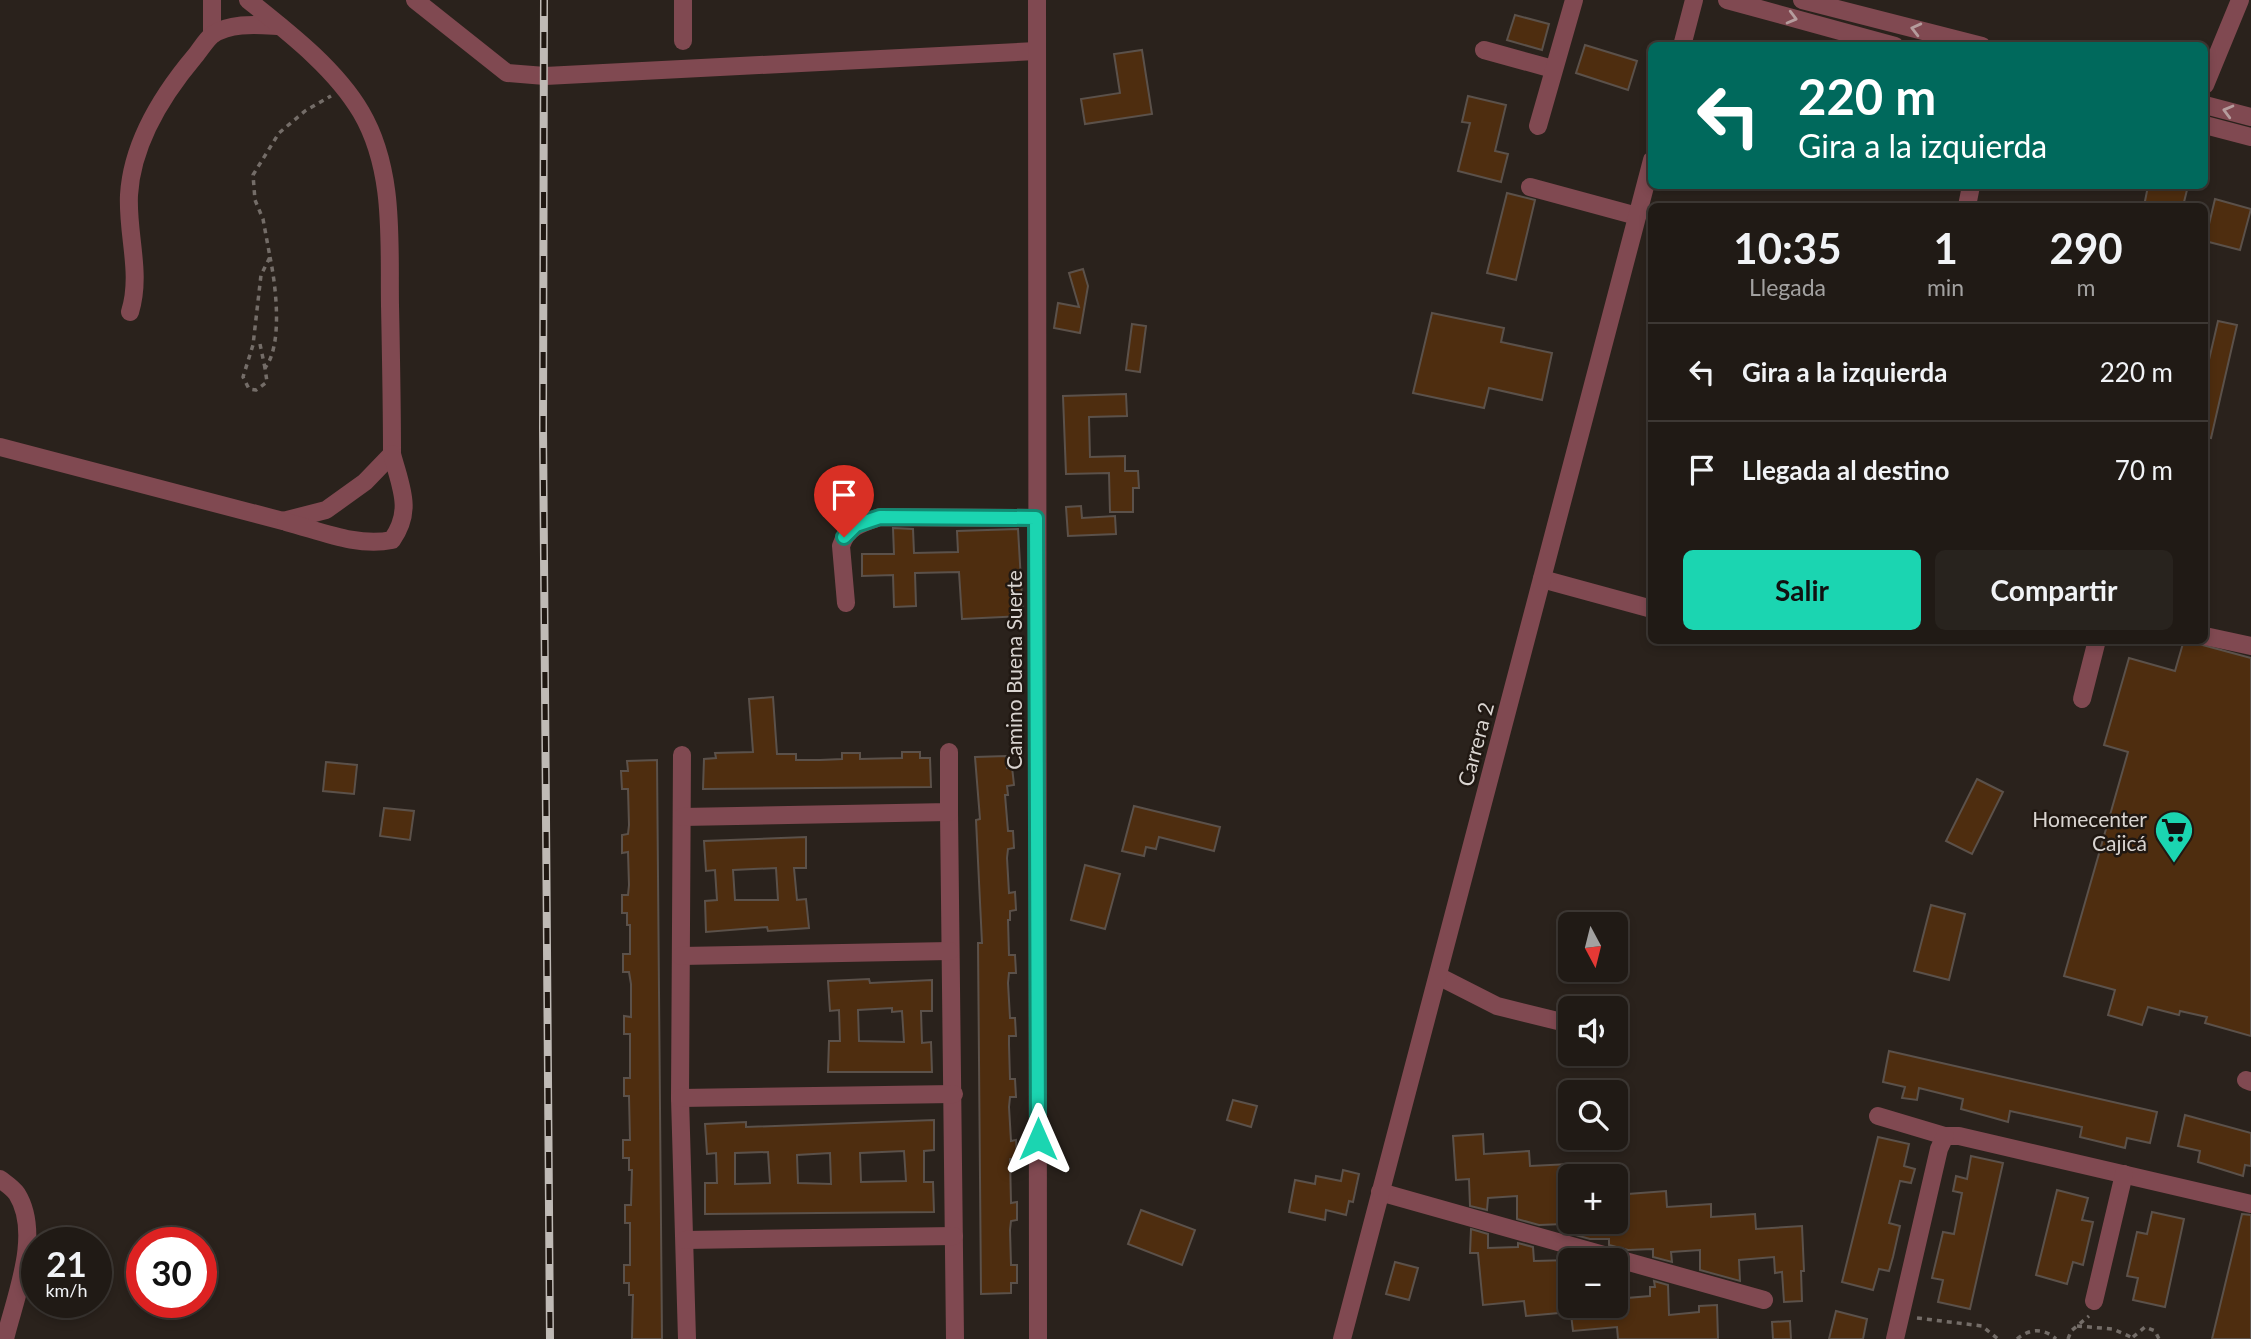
<!DOCTYPE html>
<html lang="es">
<meta charset="utf-8">
<style>
body{margin:0;font-family:Lato,sans-serif;background:#28231e;color:#f1f3f6;height:100vh;display:flex;flex-direction:column;font-size:26px;white-space:nowrap}
*{box-sizing:border-box;margin:0}
p{font-size:23px;color:#a2a1a0}
.icon{flex:none;width:38px;height:38px;fill:none;stroke:currentColor;stroke-width:2;stroke-linecap:round;stroke-linejoin:round}
.map{position:relative;flex:1;overflow:hidden}
.details{position:absolute;left:1648px;top:203px;width:560px;height:441px;display:flex;flex-direction:column;background:#201a15;border-radius:10px;box-shadow:0 4px 10px #0003,0 0 0 2px #3d3834}
.details>*{flex:none}
.guide{position:absolute;left:1648px;top:42px;width:560px;height:147px;border-radius:10px;box-shadow:0 4px 10px #0003,0 0 0 2px #3d3834;background:#00695c;color:#fff;overflow:hidden}
.needle{width:46px;rotate:173deg}
.buttons{position:absolute;left:1558px;top:912px;display:grid;gap:14px}
.buttons a{display:grid;place-items:center;width:70px;height:70px;border-radius:10px;background:#201a15;box-shadow:0 4px 10px #0003,0 0 0 2px #3d3834;font-size:35px}
.speed{position:absolute;left:21px;top:1227px;display:flex;gap:14px;font-size:35px;font-weight:700;text-align:center}
.speed>*{display:grid;place-content:center;width:91px;height:91px;border-radius:50%;background:#201a15;box-shadow:0 4px 10px #0003,0 0 0 2px #3d3834;line-height:1}
.speed small{font-size:18px;font-weight:400}
.speed .limit{border:10px solid #d22;background:#fff;color:#111}
.pin{position:absolute;display:grid;place-items:center;width:60px;height:60px;color:#fff;margin:-72px -30px;border-radius:50% 50% 50% 0;rotate:-45deg;box-shadow:0 0 7px #0007}
.pin .icon{rotate:45deg}
.me{position:absolute;width:77px;margin:-38px;rotate:0deg;stroke-linejoin:round;filter:drop-shadow(0 0 5px #0008)}
.turn{display:flex;align-items:center;gap:24px;height:147px;padding:0 35px;font-size:32px}
.turn .icon{width:91px;height:91px;stroke-width:2.5}
.turn b{display:block;font-size:49px;line-height:60px}
.eta{display:flex;justify-content:space-evenly;align-items:center;height:119px;text-align:center}
.eta b{font-size:42px;font-weight:700;line-height:49px}
.primary-button{display:flex;gap:14px;margin-top:auto;padding:14px 35px}
.primary-button a{flex:1;height:80px;border-radius:10px;background:#1bd5b1;color:#111;font-size:28px;font-weight:700;line-height:80px;text-align:center}
.primary-button a+a{background:#28231e;color:#f1f3f6}
ul{padding:0;list-style:none}
li{display:flex;align-items:center;gap:21px;height:98px;padding:0 35px;border-top:2px solid #3d3834}
li div{flex:1}
li b{display:block;font-size:26px}
li em{font-style:normal}
.map>svg:first-child{display:block}
.building{fill:#4e2d0f;stroke:#5b514a;stroke-width:2;fill-rule:evenodd}
.lines{fill:none;stroke-linecap:round;stroke-linejoin:round}
.path{stroke:#746d68;stroke-width:3.5;stroke-dasharray:5 5;stroke-linecap:butt}
.minor{stroke:#804951;stroke-width:18}
.rail-casing{stroke:#bfbab5;stroke-width:8}
.rail{stroke:#201812;stroke-width:5;stroke-dasharray:16;stroke-linecap:butt}
.oneway{stroke:#b59c9d}
.route-casing{stroke:#128a73;stroke-width:18}
.route{stroke:#1bd5b1;stroke-width:12}
.labels{text-anchor:middle;dominant-baseline:central;stroke-width:5;stroke-linejoin:round;paint-order:stroke}
.street-label{font-size:21px;fill:#d9d4d0;stroke:#201812}
.poi-label{font-size:21px;fill:#d9d4d0;stroke:#201812;text-anchor:end}
</style>
<div class="map">
<svg width="2251" height="1339" viewBox="0 0 2251 1339">
<rect width="100%" height="100%" fill="#2a221c"/>
<g class="building">
<polygon points="1515,15 1549,24 1542,50 1507,40"/>
<polygon points="1585,45 1637,61 1628,90 1576,73"/>
<polygon points="1142,50 1152,114 1085,124 1081,99 1120,93 1114,54"/>
<polygon points="1468,96 1506,105 1495,151 1508,154 1501,182 1458,171 1470,123 1462,122"/>
<polygon points="2148,186 2188,186 2183,206 2144,206"/>
<polygon points="1507,193 1535,200 1516,280 1487,273"/>
<polygon points="2215,199 2251,209 2240,250 2205,241"/>
<polygon points="1083,269 1088,286 1080,333 1054,328 1058,303 1079,307 1069,273"/>
<polygon points="1432,313 1504,328 1501,342 1552,353 1542,400 1489,388 1484,408 1413,393"/>
<polygon points="2218,321 2237,325 2211,438 2205,437 2205,377"/>
<polygon points="1132,324 1146,326 1140,372 1126,370"/>
<polygon points="1126,394 1127,416 1089,417 1090,457 1125,456 1125,471 1138,471 1139,488 1133,488 1133,512 1110,512 1109,473 1066,474 1063,396"/>
<polygon points="1081,506 1082,518 1115,516 1116,534 1068,536 1066,507"/>
<polygon points="893,528 913,529 914,553 958,552 957,531 1018,529 1023,616 962,619 959,572 915,573 916,606 894,607 893,575 862,576 862,554 894,554"/>
<polygon points="2184,640 2251,658 2251,1036 2205,1023 2207,1017 2180,1011 2179,1015 2148,1007 2142,1025 2108,1015 2115,990 2064,976 2128,752 2104,745 2129,658 2175,671"/>
<polygon points="773,697 777,754 796,754 796,760 820,760 842,759 842,753 860,753 860,759 902,758 902,752 920,752 920,758 930,758 931,787 703,789 704,759 716,758 715,753 753,752 749,699"/>
<polygon points="1006,756 1007,768 1012,767 1014,785 1007,786 1008,795 1005,795 1008,831 1013,831 1014,848 1008,849 1007,858 1009,893 1015,892 1016,910 1010,911 1010,920 1008,920 1009,955 1015,955 1016,973 1009,973 1008,983 1010,1018 1015,1018 1016,1036 1009,1036 1009,1045 1010,1079 1015,1079 1016,1097 1010,1097 1009,1107 1011,1141 1016,1140 1017,1158 1010,1159 1011,1203 1017,1202 1017,1220 1011,1221 1010,1230 1011,1265 1017,1265 1017,1283 1011,1283 1011,1293 981,1294 978,943 982,943 976,820 980,819 975,757"/>
<polygon points="657,760 662,1339 632,1339 633,1295 629,1295 629,1283 624,1283 624,1265 630,1265 630,1223 625,1223 625,1205 631,1205 632,1170 629,1170 629,1158 623,1158 623,1140 630,1140 629,1096 624,1096 624,1078 630,1078 630,1034 624,1034 624,1016 631,1017 631,984 629,972 623,972 623,954 630,954 630,925 627,925 627,913 622,913 622,895 628,895 629,885 628,852 622,853 622,835 628,834 629,825 628,789 622,789 621,771 628,771 627,761"/>
<polygon points="326,762 357,765 354,794 323,791"/>
<polygon points="1977,779 2003,792 1972,854 1946,841"/>
<polygon points="1134,806 1220,827 1214,851 1159,837 1156,849 1146,847 1144,856 1122,851"/>
<polygon points="384,808 414,811 410,840 380,836"/>
<path d="M806,837V868H794L797,900L806,899L809,928L768,931L767,927L706,932L705,901L717,900L715,870L706,871L704,841ZM776,868L778,900H735L733,870Z"/>
<polygon points="1085,865 1120,874 1105,929 1071,920"/>
<polygon points="1931,905 1965,914 1949,980 1914,971"/>
<path d="M869,979L870,983L932,980V1011H921L922,1043L931,1042L932,1072H828L829,1041H840L839,1010L830,1011L828,981ZM892,1008V1012L902,1011L904,1042L859,1041L858,1010Z"/>
<polygon points="1889,1051 2157,1112 2150,1143 2127,1138 2125,1148 2080,1137 2082,1127 2010,1111 2008,1122 1994,1118 1961,1109 1963,1099 1919,1088 1917,1100 1902,1098 1905,1087 1883,1082"/>
<polygon points="1233,1100 1257,1106 1251,1127 1227,1120"/>
<polygon points="2185,1115 2251,1133 2251,1166 2245,1165 2243,1176 2198,1162 2200,1151 2178,1146"/>
<path d="M934,1120V1150L924,1151V1182H933L934,1212L705,1214V1183H717L716,1153L707,1154L705,1124L746,1122V1127ZM904,1151L906,1181L861,1182L860,1153ZM768,1152L770,1183L735,1184V1153ZM830,1153L831,1184L798,1183L797,1155Z"/>
<polygon points="1483,1134 1484,1154 1529,1151 1530,1166 1570,1164 1570,1222 1615,1222 1615,1195 1666,1191 1667,1207 1711,1204 1711,1217 1755,1214 1756,1229 1802,1226 1804,1271 1801,1271 1802,1301 1784,1302 1782,1272 1775,1273 1774,1257 1739,1260 1740,1281 1700,1270 1700,1250 1671,1252 1672,1262 1653,1257 1653,1249 1628,1250 1609,1245 1609,1239 1590,1239 1564,1232 1564,1224 1539,1225 1517,1219 1517,1196 1488,1198 1487,1210 1470,1206 1469,1179 1456,1180 1453,1136"/>
<polygon points="1878,1137 1909,1144 1904,1166 1915,1169 1911,1183 1900,1181 1889,1223 1900,1226 1893,1257 1889,1271 1879,1269 1873,1290 1842,1282"/>
<polygon points="1971,1156 2003,1163 1970,1309 1938,1302 1943,1280 1932,1278 1943,1232 1954,1234 1962,1193 1953,1191 1956,1176 1967,1179"/>
<polygon points="1343,1170 1359,1174 1353,1202 1349,1201 1346,1215 1326,1210 1325,1220 1289,1212 1295,1180 1315,1184 1316,1176 1341,1181"/>
<polygon points="2057,1190 2088,1198 2082,1220 2093,1222 2083,1265 2073,1262 2067,1284 2036,1275"/>
<polygon points="1141,1210 1195,1230 1182,1265 1128,1244"/>
<polygon points="2152,1212 2184,1219 2165,1307 2133,1300 2138,1278 2127,1276 2137,1232 2147,1234"/>
<polygon points="2242,1214 2251,1215 2251,1339 2212,1339"/>
<polygon points="1471,1229 1488,1234 1488,1248 1518,1247 1518,1243 1533,1247 1534,1261 1570,1260 1570,1312 1526,1316 1524,1301 1483,1305 1478,1253 1470,1253"/>
<polygon points="1395,1262 1418,1268 1409,1300 1386,1294"/>
<polygon points="1654,1281 1668,1285 1669,1315 1699,1312 1699,1306 1717,1305 1718,1339 1618,1339 1617,1327 1573,1331 1570,1306 1615,1306 1615,1299 1650,1296 1650,1287 1655,1287"/>
<polygon points="1836,1311 1867,1319 1863,1339 1829,1339"/>
<polygon points="1790,1321 1791,1339 1773,1339 1772,1322"/>
</g>
<g class="lines">
<g class="path">
<path d="M270,257C276,286 283,345 265,368L267,382L256,390L249,389L243,377L253,345L261,275L270,257L263,219L255,200L253,175L279,133L305,111L331,96"/>
<polyline points="260,344 265,368"/>
<polyline points="1917,1318 1982,1326 1998,1339"/>
<polyline points="2077,1326 2113,1329 2133,1338"/>
<polyline points="2133,1337 2145,1327 2155,1331 2159,1339"/>
<path d="M2017,1339C2030,1328 2044,1328 2056,1339"/>
<polyline points="2068,1339 2071,1331 2089,1316"/>
</g>
<g class="minor">
<polyline points="212,0 212,35"/>
<polyline points="415,0 507,73 545,76 1036,51"/>
<polyline points="683,0 683,41"/>
<polyline points="1037,0 1038,1339"/>
<polyline points="1727,0 1895,46"/>
<polyline points="1802,0 1982,46"/>
<polyline points="1682,46 1694,0"/>
<polyline points="1484,50 1553,69"/>
<polyline points="2205,85 2240,0"/>
<polyline points="2205,105 2251,117"/>
<polyline points="2205,125 2251,137"/>
<polyline points="1538,126 1574,0"/>
<polyline points="1530,187 1637,216"/>
<polyline points="1967,206 1971,186"/>
<path d="M130,312C142,273 127,235 129,195C132,144 163,94 195,56C200,50 206,40 212,35C231,22 258,25 280,26"/>
<path d="M0,447L283,521L326,510L365,482L392,454C392,404 391,355 390,305C389,241 395,170 361,112C335,68 288,32 248,0"/>
<path d="M286,522C321,531 356,547 392,540C413,510 401,488 392,454"/>
<polyline points="1542,579 1652,609"/>
<path d="M846,603L841,546C847,527 862,523 880,517L1036,518"/>
<polyline points="2205,636 2251,646"/>
<polyline points="2082,699 2097,640"/>
<polyline points="682,755 680,1098 687,1339"/>
<polyline points="949,812 955,1339"/>
<polyline points="682,817 949,812 949,752"/>
<polyline points="681,956 950,951"/>
<polyline points="1438,976 1497,1006 1570,1024"/>
<polyline points="2246,1080 2251,1082"/>
<polyline points="680,1098 954,1094"/>
<polyline points="1878,1116 1945,1136 1959,1136 2251,1204"/>
<path d="M0,1179C5,1183 13,1188 17,1194C42,1234 15,1297 5,1339"/>
<polyline points="1380,1192 1764,1300"/>
<polyline points="685,1240 954,1236"/>
<polyline points="2094,1301 2124,1174"/>
<polyline points="1342,1339 1652,160"/>
<polyline points="1895,1339 1939,1149 1945,1136"/>
</g>
<g class="rail-casing">
<polyline id="rail" points="544,0 543,428 550,1339"/>
</g>
<use href="#rail" class="rail"/>
</g>
<defs><path id="oneway-chevron" d="M-2-3.5L2.5 0L-2 3.5" fill="none" stroke-width="1.6" stroke-linecap="round" stroke-linejoin="round" transform="scale(1.75)"/></defs>
<g class="oneway">
<use href="#oneway-chevron" transform="translate(1792 18) rotate(15)"/>
<use href="#oneway-chevron" transform="translate(1916 29) rotate(-166)"/>
<use href="#oneway-chevron" transform="translate(2228 111) rotate(-165)"/>
</g>
<g class="lines">
<g class="route-casing">
<polyline id="route" points="844,537 856,525 880,517 1036,518 1038,1139"/>
</g>
<use href="#route" class="route"/>
</g>
<defs>
<g id="supermarket-pin" transform="scale(2.0125)"><path d="M0 17L-7.5 6A9.5 9.5 0 1 1 7.5 6Z" fill="#1bd5b1" stroke="#201812"/><path d="M-6-5.5h2.5l.6 2H6L4.5 2H-2.5L-4.4-4H-6ZM-1.5 3.2a1.3 1.3 0 1 0 .1 0ZM3 3.2a1.3 1.3 0 1 0 .1 0Z" fill="#111"/></g>
</defs>
<g fill-rule="evenodd">
<use href="#supermarket-pin" x="2174" y="830"/>
</g>
<g class="labels">
<g class="street-label">
<text transform="translate(1013 670) rotate(-90)">Camino Buena Suerte</text>
<text transform="translate(1475 744) rotate(-75)">Carrera 2</text>
</g>
<g class="poi-label">
<text x="2147" y="818">Homecenter<tspan x="2147" dy="24">Cajicá</tspan></text>
</g>
</g>
</svg>
<div class="buttons">
<a><svg class="needle" viewBox="-14 -14 28 28"><path d="M0-13l5 13h-10z" fill="#e53935"/><path d="M0 13l5-13h-10z" fill="#a2a1a0"/></svg></a>
<a><svg class="icon" aria-label="sound" viewBox="0 0 24 24"><path d="M4 9h4l5-4v14l-5-4H4zM17 9q2 3 0 6"/></svg></a>
<a><svg class="icon" aria-label="search" viewBox="0 0 24 24"><circle cx="10" cy="10" r="6"/><path d="M15 15l6 6"/></svg></a>
<a>+</a>
<a>−</a>
</div>
<div class="speed"><div>21<small>km/h</small></div><div class="limit">30</div></div>
<div class="pin" style="left:844px;top:537px;background:#d93025"><svg class="icon" aria-label="arrive" viewBox="0 0 24 24"><path d="M6 21V4h12l-3 4 3 4H6"/></svg></div>
<svg class="me" style="left:1038px;top:1139px" viewBox="-20 -20 40 40"><path d="M0-17L14 15 0 8-14 15z" fill="#1bd5b1" stroke="#fff" stroke-width="4"/></svg>
<div class="guide">
<div class="turn"><svg class="icon" aria-label="left" viewBox="0 0 24 24"><path d="M17 20v-9H6M10 6l-5 5 5 5"/></svg><div><b>220 m</b>Gira a la izquierda</div></div>
</div>
<section class="details">
<div class="eta">
<div><b>10:35</b><p>Llegada</p></div>
<div><b>1</b><p>min</p></div>
<div><b>290</b><p>m</p></div>
</div>
<ul>
<li><svg class="icon" aria-label="left" viewBox="0 0 24 24"><path d="M17 20v-9H6M10 6l-5 5 5 5"/></svg><div><b>Gira a la izquierda</b></div><em>220 m</em></li>
<li><svg class="icon" aria-label="arrive" viewBox="0 0 24 24"><path d="M6 21V4h12l-3 4 3 4H6"/></svg><div><b>Llegada al destino</b></div><em>70 m</em></li>
</ul>
<div class="primary-button"><a>Salir</a><a>Compartir</a></div>
</section>
</div>
